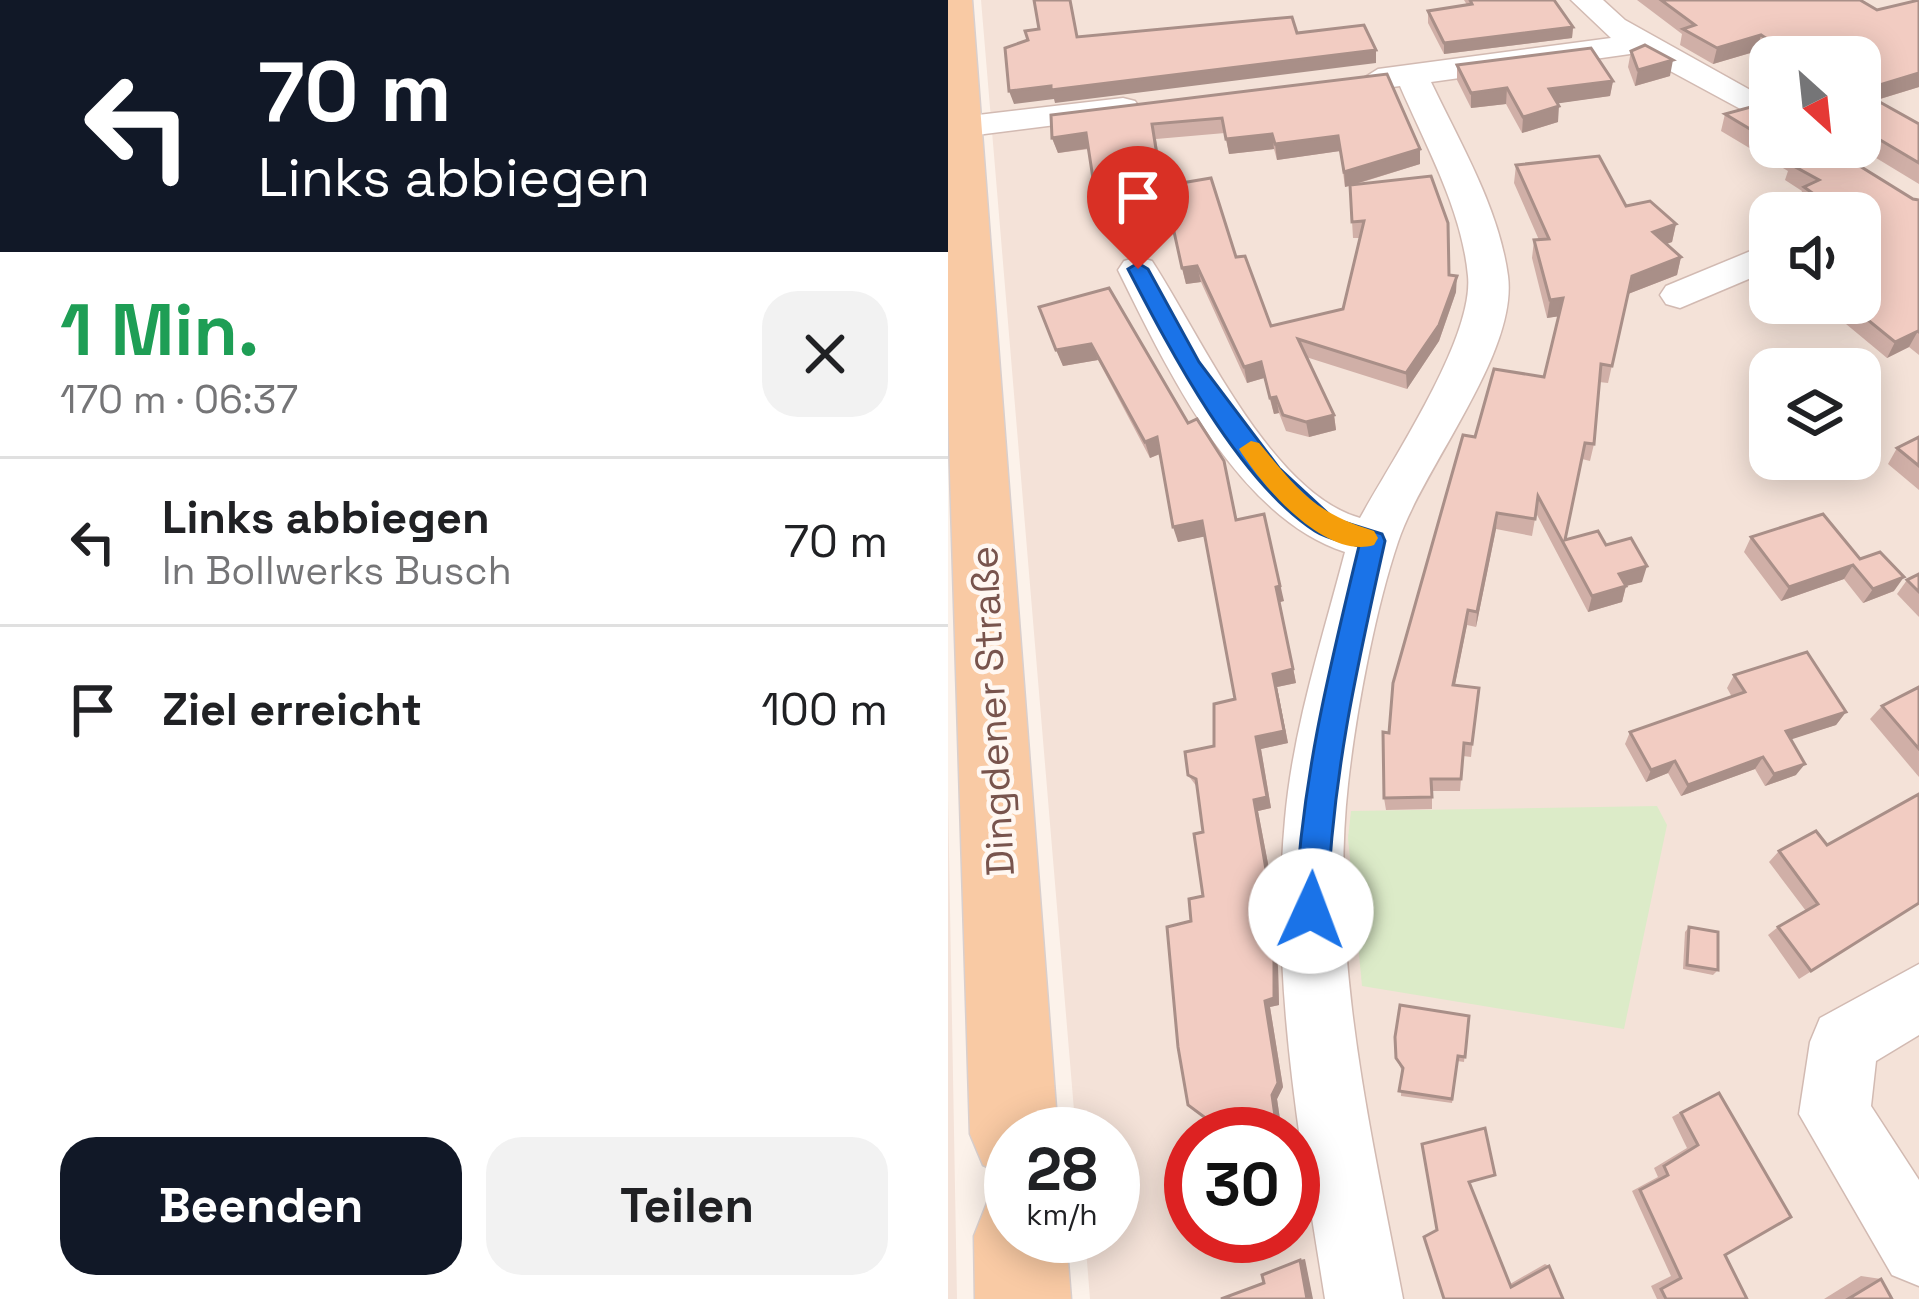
<!DOCTYPE html>
<html lang="de">
<meta charset="utf-8">
<style>
body{margin:0;font-family:"Space Grotesk",sans-serif;background:#f2f2f2;color:#202124;height:100vh;display:flex;flex-direction:column;font-size:45px;white-space:nowrap}
*{box-sizing:border-box;margin:0}
p{font-size:39px;color:#757577}
.icon{flex:none;width:66px;height:66px;fill:none;stroke:currentColor;stroke-width:2;stroke-linecap:round;stroke-linejoin:round}
.map{position:relative;flex:1;overflow:hidden}
.sheet{display:flex;flex-direction:column;background:#fff;width:948px}
.sheet>*{flex:none}
.banner{background:#111827;color:#fff;overflow:hidden}
.needle{width:78px;rotate:153deg}
.controls{position:absolute;left:801px;top:36px;display:grid;gap:24px}
.controls a{display:grid;place-items:center;width:132px;height:132px;border-radius:24px;background:#fff;box-shadow:0 6px 30px #0003;font-size:60px}
.speed{position:absolute;left:36px;top:1107px;display:flex;gap:24px;font-size:60px;font-weight:700;text-align:center}
.speed>*{display:grid;place-content:center;width:156px;height:156px;border-radius:50%;background:#fff;box-shadow:0 6px 30px #0003;line-height:1}
.speed small{font-size:30px;font-weight:400}
.speed .limit{border:18px solid #d22;background:#fff;color:#111}
.pin{position:absolute;display:grid;place-items:center;width:102px;height:102px;color:#fff;margin:-123px -51px;border-radius:50% 50% 50% 0;rotate:-45deg;box-shadow:0 0 12px #0007}
.pin .icon{rotate:45deg}
.me{position:absolute;width:132px;margin:-66px;rotate:2deg;stroke-linejoin:round;filter:drop-shadow(0 0 9px #0008)}
.turn{display:flex;align-items:center;gap:42px;height:252px;padding:0 60px;font-size:54px}
.turn .icon{width:156px;height:156px;stroke-width:2.5}
.turn b{display:block;font-size:84px;line-height:102px}
.round{display:grid;place-items:center;flex:none;width:126px;height:126px;border-radius:36px;background:#f2f2f2}
.head{display:flex;align-items:center;justify-content:space-between;height:204px;padding:0 60px}
h1{font-size:72px;font-weight:700;line-height:90px;color:#1e9e55}
.action{display:flex;gap:24px;margin-top:auto;padding:24px 60px}
.action a{flex:1;height:138px;border-radius:36px;background:#111827;color:#fff;font-size:48px;font-weight:700;line-height:138px;text-align:center}
.action a+a{background:#f2f2f2;color:#202124}
ul{padding:0;list-style:none}
li{display:flex;align-items:center;gap:36px;height:168px;padding:0 60px;border-top:3px solid #e0e0e0}
li div{flex:1}
li b{display:block;font-size:45px}
li em{font-style:normal}
main{display:flex;flex:1;min-height:0}
.map>svg:first-child{display:block}
.residential{fill:#f4e2d8;fill-rule:evenodd}
.green{fill:#dcebc8}
.lines{fill:none;stroke-linecap:round;stroke-linejoin:round}
.minor-casing{stroke:#d2bab2;stroke-width:3}
.major-casing{stroke:#d9cfcd;stroke-width:3}
.minor{fill:#fff;fill-rule:evenodd}
.major{fill:#f9caa4;fill-rule:evenodd}
.wall{fill:#d0afa7}
.shaded-wall{fill:#a98f88}
.building{fill:#f2ccc2;stroke:#a98f88;stroke-width:3}
.route{fill:#1a73e8;stroke:#114b97;stroke-width:3}
.slow{fill:#f59e0b}
.labels{text-anchor:middle;dominant-baseline:central;stroke-width:9;stroke-linejoin:round;paint-order:stroke}
.street-label{font-size:39px;fill:#78544d;stroke:#fff7f1}
</style>
<main>
<section class="sheet">
<div class="banner">
<div class="turn"><svg class="icon" aria-label="left" viewBox="0 0 24 24"><path d="M17 20v-9H6M10 6l-5 5 5 5"/></svg><div><b>70 m</b>Links abbiegen</div></div>
</div>
<div class="head"><div><h1>1 Min.</h1><p>170 m · 06:37</p></div><a class="round"><svg class="icon" aria-label="close" viewBox="0 0 24 24"><path d="M6 6l12 12M18 6L6 18"/></svg></a></div>
<ul>
<li><svg class="icon" aria-label="left" viewBox="0 0 24 24"><path d="M17 20v-9H6M10 6l-5 5 5 5"/></svg><div><b>Links abbiegen</b><p>In Bollwerks Busch</p></div><em>70 m</em></li>
<li><svg class="icon" aria-label="arrive" viewBox="0 0 24 24"><path d="M6 21V4h12l-3 4 3 4H6"/></svg><div><b>Ziel erreicht</b></div><em>100 m</em></li>
</ul>
<div class="action"><a>Beenden</a><a>Teilen</a></div>
</section>
<div class="map">
<svg width="971" height="1299" viewBox="0 0 971 1299">
<rect width="100%" height="100%" fill="#fcf2ea"/>
<g class="residential">
<path d="M33,0H971V1299H142L137,1236H165V1134H128ZM822,57H912V147H822ZM822,213H912V303H822ZM822,369H912V459H822ZM243,1134H345V1236H243Z"/>
<polygon points="0,796 9,1299 0,1299"/>
</g>
<polygon class="green" points="709,806 719,825 676,1029 414,986 400,838 403,811"/>
<g class="lines">
<g class="minor-casing">
<g id="minor">
<path d="M623,0H655L677,20L822,101V125L689,53L483,82C512,143 551,208 560,276C570,354 475,467 450,542C427,610 408,712 400,784C381,956 423,1131 455,1299H377C352,1141 322,979 337,819C345,728 374,640 397,552C288,517 218,367 170,270L176,261L190,257L204,261C252,334 322,493 412,518C444,460 526,338 520,276C514,210 478,146 452,86L430,89L414,79L430,69L663,38Z"/>
<polygon points="175,98 187,101 192,108 187,115 13,137 0,133 1,120 13,117"/>
<polygon points="822,243 822,270 732,308 718,304 712,295 718,286"/>
<polygon points="971,964 971,1035 928,1061 923,1106 971,1180 971,1286 944,1275 851,1114 862,1042 872,1018"/>
</g>
</g>
<g class="major-casing">
<g id="major">
<polygon points="0,0 24,0 110,1134 63,1134 63,1177 35,1165 22,1134 0,406"/>
<polygon points="63,1193 63,1236 118,1236 123,1299 27,1299 26,1236 39,1203"/>
</g>
</g>
<use href="#minor" class="minor"/>
<use href="#major" class="major"/>
</g>
<g class="wall">
<polygon points="516,0 606,0 625,27 624,38 496,54 480,23 480,11 519,5"/>
<polygon points="689,0 912,0 971,87 929,100 971,124 971,184 910,147 912,147 912,57 822,57 822,60 809,51 765,64 732,45 734,34"/>
<polygon points="683,51 722,76 687,86 680,67"/>
<polygon points="509,65 665,81 662,96 609,103 610,122 574,133 558,104 523,108 509,80"/>
<polygon points="439,74 472,164 405,185 501,275 508,292 491,341 459,389 358,357 386,415 388,430 361,437 338,431 331,413 326,414 316,378 299,383 253,282 238,284 234,268 288,257 323,326 395,309 412,238 405,238 402,186 397,187 392,151 329,160 326,149 281,154 277,133 208,139 220,214 155,226 150,211 141,149 110,153 104,138"/>
<polygon points="822,110 822,147 881,147 965,199 971,200 971,355 961,347 939,358 892,319 899,303 912,303 912,213 847,213 854,191 837,180 840,171 773,131 777,114"/>
<polygon points="568,165 728,224 724,242 718,244 733,257 729,275 680,294 660,383 651,382 646,444 642,461 634,459 617,540 658,545 694,582 678,586 674,602 640,612 588,513 584,536 548,529 528,627 519,625 507,685 531,688 523,757 515,756 512,791 484,791 484,809 438,810 436,798 441,733 527,437 596,377 611,316 599,318 584,258 586,240 591,240 566,183"/>
<polygon points="91,307 240,423 280,477 289,520 336,601 332,602 348,683 329,687 340,743 313,749 323,808 310,811 325,890 316,892 330,967 331,1005 322,1007 335,1087 329,1099 333,1126 307,1134 243,921 255,896 255,832 249,787 240,775 266,746 287,699 257,536 230,542 212,454 202,458 150,360 115,366"/>
<polygon points="971,437 971,490 940,464 949,448"/>
<polygon points="803,537 912,559 946,591 915,603 896,579 833,601 796,552"/>
<polygon points="971,574 971,617 949,594 959,580"/>
<polygon points="786,675 898,712 888,725 842,739 848,775 817,786 807,769 733,796 720,773 698,782 677,744 682,732 784,697 779,688"/>
<polygon points="971,687 971,777 922,719 934,706"/>
<polygon points="879,845 971,903 851,979 820,935 830,927 858,911 821,862 831,851"/>
<polygon points="741,927 770,970 765,975 735,969 737,932"/>
<polygon points="521,1016 516,1062 509,1061 504,1103 453,1096 454,1071 448,1058"/>
<polygon points="759,1098 777,1255 799,1299 709,1299 703,1286 723,1276 684,1191 710,1177 706,1168 739,1148 724,1117"/>
<polygon points="474,1144 547,1175 522,1183 562,1284 597,1264 601,1266 615,1299 496,1299 489,1230"/>
<polygon points="913,1276 933,1279 944,1299 876,1299"/>
</g>
<g class="shaded-wall">
<polygon points="625,27 624,38 496,54 496,43"/>
<polygon points="813,35 809,51 765,64 769,48"/>
<polygon points="428,50 428,63 107,103 106,99 66,104 61,91"/>
<polygon points="725,60 722,76 687,86 690,70"/>
<polygon points="971,73 971,87 912,105 912,91"/>
<polygon points="665,81 662,96 599,105 601,89"/>
<polygon points="559,88 558,104 523,108 523,93"/>
<polygon points="611,106 610,122 574,133 575,117"/>
<polygon points="204,124 220,214 155,226 150,211"/>
<polygon points="138,133 143,148 110,153 104,138"/>
<polygon points="324,134 326,149 281,154 278,139"/>
<polygon points="390,136 392,151 329,160 327,144"/>
<polygon points="472,149 472,164 397,187 396,172"/>
<polygon points="728,224 724,242 701,250 705,232"/>
<polygon points="733,257 729,275 680,294 660,383 684,276"/>
<polygon points="249,266 253,282 238,284 234,268"/>
<polygon points="509,276 508,292 491,341 459,389 458,373"/>
<polygon points="615,298 613,316 599,318 602,300"/>
<polygon points="970,331 961,347 939,358 947,342"/>
<polygon points="143,344 150,360 115,366 108,350"/>
<polygon points="313,362 316,378 299,383 296,367"/>
<polygon points="328,397 331,413 326,414 322,398"/>
<polygon points="386,415 388,430 361,437 358,422"/>
<polygon points="209,437 214,453 202,458 197,442"/>
<polygon points="549,513 548,529 528,627 529,612"/>
<polygon points="316,514 336,601 332,602 348,683 329,687 340,743 313,749 323,808 310,811 325,890 316,892 330,967 331,1005 322,1007 335,1087 329,1099 333,1126 302,1134 301,1131 324,1095 317,1001 306,800 308,737 325,674 328,587"/>
<polygon points="254,521 259,536 230,542 225,527"/>
<polygon points="905,565 896,579 833,601 841,587"/>
<polygon points="699,566 694,582 678,586 674,602 640,612 644,596 671,574"/>
<polygon points="956,577 946,591 915,603 925,589"/>
<polygon points="520,610 519,625 504,699 505,685"/>
<polygon points="898,712 888,725 829,744 838,731"/>
<polygon points="815,757 807,769 733,796 740,785"/>
<polygon points="727,761 720,773 698,782 703,770"/>
<polygon points="857,764 848,775 817,786 826,774"/>
<polygon points="357,1259 365,1299 359,1299 352,1260"/>
</g>
<g class="building">
<polygon points="86,0 122,0 129,37 344,17 349,33 416,25 428,50 103,90 103,86 61,91 57,48 80,40 77,31 91,29"/>
<polygon points="522,0 606,0 625,27 496,43 480,11 524,4"/>
<polygon points="713,0 912,0 929,10 971,0 971,73 912,91 971,124 971,163 912,128 912,57 846,57 813,35 769,48 735,29 747,25"/>
<polygon points="697,45 725,60 690,70 683,51"/>
<polygon points="643,48 665,81 601,89 611,106 575,117 559,88 523,93 509,65"/>
<polygon points="439,74 472,149 396,172 390,136 327,144 324,134 278,139 274,118 204,124 216,199 150,211 138,133 104,138 103,115"/>
<polygon points="810,105 822,110 822,141 777,114"/>
<polygon points="833,147 881,147 965,199 971,200 971,332 970,331 947,342 899,303 912,303 912,297 920,294 912,288 912,213 878,213 853,197 863,192 856,187 871,180 842,164 852,159"/>
<polygon points="651,156 678,206 702,201 728,224 705,232 733,257 684,276 664,366 653,364 646,444 637,443 617,540 650,531 658,545 683,538 699,566 671,574 678,586 644,596 590,496 587,519 549,513 529,612 520,610 505,685 531,688 524,744 516,743 513,779 483,779 484,797 436,798 435,732 441,733 445,683 515,435 527,437 546,369 596,377 615,298 602,300 586,240 601,239 568,165"/>
<polygon points="483,176 500,223 501,275 509,276 491,325 458,373 350,339 386,415 358,422 335,415 328,397 322,398 313,362 296,367 249,266 234,268 216,186 263,178 288,257 297,256 323,326 395,309 416,221 404,222 402,185"/>
<polygon points="161,288 240,423 249,419 276,461 288,520 316,514 332,586 328,587 345,669 325,674 336,731 308,737 319,797 306,800 320,881 311,883 326,959 326,998 317,1001 330,1083 324,1095 328,1123 301,1131 302,1134 279,1134 240,1105 230,1047 219,927 243,921 241,899 255,896 246,834 255,832 248,779 240,775 237,752 266,746 266,704 287,699 254,521 225,527 209,437 197,442 143,344 108,350 91,307"/>
<polygon points="971,437 971,466 949,448"/>
<polygon points="875,514 912,559 932,552 956,577 925,589 905,565 841,587 803,537"/>
<polygon points="971,574 971,592 959,580"/>
<polygon points="859,652 898,712 838,731 857,764 826,774 815,757 740,785 727,761 703,770 682,732 797,692 786,675"/>
<polygon points="971,687 971,749 934,706"/>
<polygon points="971,794 971,903 863,971 830,927 870,904 831,851 868,831 879,845"/>
<polygon points="741,927 770,932 770,970 739,965"/>
<polygon points="452,1005 521,1016 517,1057 510,1056 504,1099 451,1091 455,1068 448,1058 447,1037"/>
<polygon points="771,1093 843,1217 777,1255 799,1299 718,1299 713,1289 733,1278 692,1190 720,1175 716,1166 750,1145 733,1113"/>
<polygon points="537,1128 547,1175 521,1182 563,1287 601,1266 615,1299 496,1299 476,1237 489,1230 474,1144"/>
<polygon points="243,1146 243,1183 233,1186 229,1150"/>
<polygon points="352,1260 359,1299 273,1299 316,1283 314,1275"/>
<polygon points="933,1279 944,1299 900,1299"/>
</g>
<path class="route" d="M190,263L200,269L251,362L331,468L386,519L434,534L437,541C408,671 384,777 379,911L375,923L363,928L352,923L347,911C354,779 380,674 411,546C397,542 379,539 367,531C290,481 222,350 180,269Z"/>
<path class="slow" d="M303,441L311,443C351,491 365,512 426,531L430,538L426,545C377,560 314,486 291,449Z"/>
<g class="labels">
<g class="street-label">
<text transform="translate(44 711) rotate(-93)">Dingdener Straße</text>
</g>
</g>
</svg>
<div class="controls">
<a><svg class="needle" viewBox="-14 -14 28 28"><path d="M0-13l5 13h-10z" fill="#e53935"/><path d="M0 13l5-13h-10z" fill="#757577"/></svg></a>
<a><svg class="icon" aria-label="sound" viewBox="0 0 24 24"><path d="M4 9h4l5-4v14l-5-4H4zM17 9q2 3 0 6"/></svg></a>
<a><svg class="icon" aria-label="layers" viewBox="0 0 24 24"><path d="M12 4l9 5-9 5-9-5zM3 14l9 5 9-5"/></svg></a>
</div>
<div class="speed"><div>28<small>km/h</small></div><div class="limit">30</div></div>
<div class="pin" style="left:190px;top:269px;background:#d93025"><svg class="icon" aria-label="arrive" viewBox="0 0 24 24"><path d="M6 21V4h12l-3 4 3 4H6"/></svg></div>
<svg class="me" style="left:363px;top:911px" viewBox="-20 -20 40 40"><circle r="19" fill="#fff"/><path d="M0-13L10 11 0 6-10 11z" fill="#1a73e8"/></svg>
</div>
</main>
